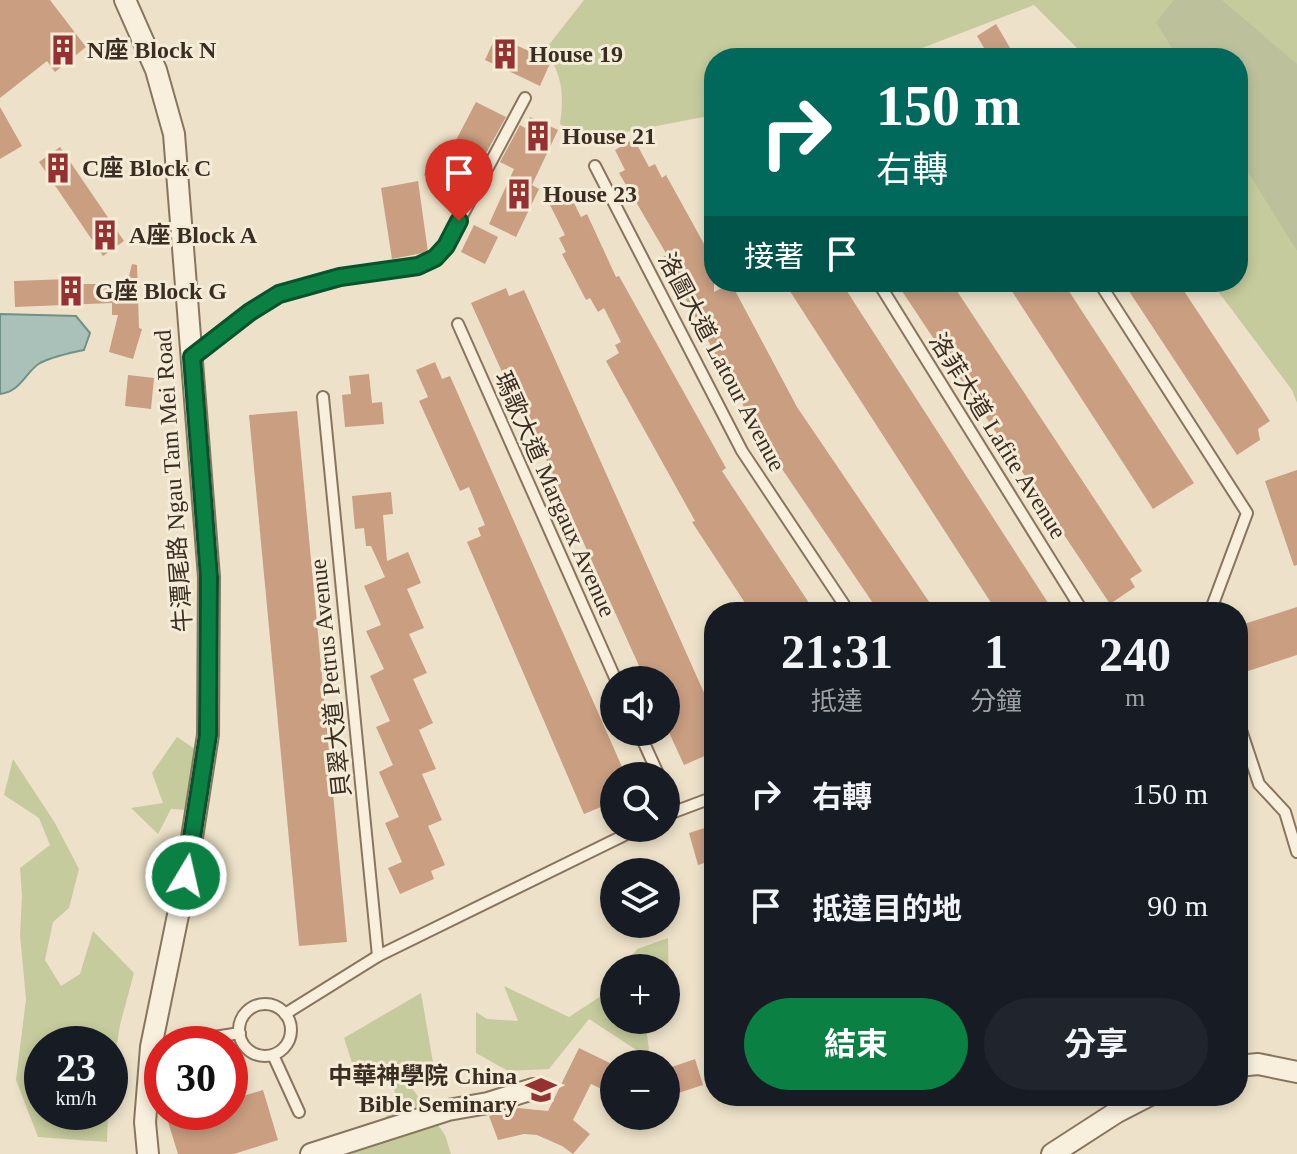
<!DOCTYPE html>
<html lang="zh-TW">
<meta charset="utf-8">
<style>
body{margin:0;font-family:"Times New Roman","Noto Sans TC",serif;background:#20242c;color:#f1f3f6;height:100vh;display:flex;flex-direction:column;font-size:30px;white-space:nowrap}
*{box-sizing:border-box;margin:0}
p{font-size:26px;color:#9ea1a6}
.icon{flex:none;width:44px;height:44px;fill:none;stroke:currentColor;stroke-width:2;stroke-linecap:round;stroke-linejoin:round}
.map{position:relative;flex:1;overflow:hidden}
.panel{position:absolute;left:704px;top:602px;width:544px;height:504px;display:flex;flex-direction:column;background:#171b24;border-radius:32px;box-shadow:0 4px 12px #0003}
.panel>*{flex:none}
.hud{position:absolute;left:704px;top:48px;width:544px;height:244px;border-radius:32px;box-shadow:0 4px 12px #0003;background:#00695c;color:#fff;overflow:hidden}
.fabs{position:absolute;left:600px;top:666px;display:grid;gap:16px}
.fabs a{display:grid;place-items:center;width:80px;height:80px;border-radius:50%;background:#171b24;box-shadow:0 4px 12px #0003;font-size:40px}
.speed{position:absolute;left:24px;top:1026px;display:flex;gap:16px;font-size:40px;font-weight:700;text-align:center}
.speed>*{display:grid;place-content:center;width:104px;height:104px;border-radius:50%;background:#171b24;box-shadow:0 4px 12px #0003;line-height:1}
.speed small{font-size:20px;font-weight:400}
.speed .limit{border:12px solid #d22;background:#fff;color:#111}
.pin{position:absolute;display:grid;place-items:center;width:68px;height:68px;color:#fff;margin:-82px -34px;border-radius:50% 50% 50% 0;rotate:-45deg;box-shadow:0 0 8px #0007}
.pin .icon{rotate:45deg}
.me{position:absolute;width:88px;margin:-44px;rotate:9deg;stroke-linejoin:round;filter:drop-shadow(0 0 6px #0008)}
.turn{display:flex;align-items:center;gap:28px;height:168px;padding:0 40px;font-size:36px}
.turn .icon{width:104px;height:104px;stroke-width:2.5}
.turn b{display:block;font-size:56px;line-height:68px}
.then{display:flex;align-items:center;height:76px;padding:0 40px;background:#0003;gap:16px;font-size:30px}
.eta{display:flex;justify-content:space-evenly;align-items:center;height:136px;text-align:center}
.eta b{font-size:48px;font-weight:700;line-height:56px}
.cta{display:flex;gap:16px;margin-top:auto;padding:16px 40px}
.cta a{flex:1;height:92px;border-radius:48px;background:#0b8043;color:#fff;font-size:32px;font-weight:700;line-height:92px;text-align:center}
.cta a+a{background:#20242c;color:#f1f3f6}
ul{padding:0;list-style:none}
li{display:flex;align-items:center;gap:24px;height:112px;padding:0 40px}
li div{flex:1}
li b{display:block;font-size:30px}
li em{font-style:normal}
.map>svg:first-child{display:block}
.green{fill:#c6cb9d}
.cemetery{fill:#bcc19b}
.water{fill:#aac1ba;stroke:#709088;stroke-width:2}
.building{fill:#c99e81}
.lines{fill:none;stroke-linecap:round;stroke-linejoin:round}
.lane-casing{stroke:#89755e;stroke-width:14}
.street-casing{stroke:#89755e;stroke-width:24}
.lane{stroke:#f8efdc;stroke-width:10}
.street{stroke:#f8efdc;stroke-width:20}
.route-casing{stroke:#07532c;stroke-width:20}
.route{stroke:#0b8043;stroke-width:14}
.labels{text-anchor:middle;dominant-baseline:central;stroke-width:6;stroke-linejoin:round;paint-order:stroke}
.poi-label{font-size:24px;font-weight:bold;fill:#3a2d21;stroke:#f5ecd8;text-anchor:start}
.street-label{font-size:24px;fill:#3a2d21;stroke:#f5ecd8}
</style>
<div class="map">
<svg width="1297" height="1154" viewBox="0 0 1297 1154">
<rect width="100%" height="100%" fill="#ede2c9"/>
<g class="green">
<path d="M584,0H1297V403L1292,390L1211,282H1238V58H1087L1034,5L896,58H714V115L615,134L589,145L560,124C564,97 563,72 544,51Z"/>
<polygon points="177,737 195,749 188,810 171,809 158,834 131,808 163,803 152,773"/>
<polygon points="13,759 55,823 79,869 69,908 53,922 45,960 61,986 80,974 93,931 134,973 120,1025 110,1088 110,1044 42,1044 42,1112 108,1112 107,1142 38,1137 16,1080 26,999 20,935 22,896 20,868 50,845 39,818 4,795"/>
<polygon points="668,938 669,984 666,987 666,968 623,968 637,949"/>
<polygon points="614,980 614,1020 645,1020 649,1050 644,1055 589,1019 549,1069 508,1071 476,1053 476,1012 487,1019 518,1021 504,986 569,1017 604,994"/>
<polygon points="421,993 433,1062 430,1085 400,1071 445,1135 451,1154 342,1154 396,1108 394,1082 353,1066 344,1038"/>
</g>
<polygon class="cemetery" points="1174,0 1222,0 1297,64 1297,251 1238,156 1238,58 1178,58 1156,22"/>
<path class="water" d="M0,314L76,316L90,333L84,350C69,353 54,356 40,363C25,372 22,391 0,394Z"/>
<g class="building">
<polygon points="0,0 50,0 86,47 55,72 47,61 0,98"/>
<polygon points="996,24 1016,58 990,58 977,36"/>
<polygon points="496,36 551,61 540,86 485,60"/>
<polygon points="476,102 506,117 485,155 480,153 458,193 424,175 434,156 445,161"/>
<polygon points="0,107 22,146 0,159"/>
<polygon points="530,117 558,130 532,185 539,189 516,237 489,224 514,169 500,162 520,125 525,128"/>
<polygon points="634,139 649,167 655,164 662,178 666,175 714,262 714,292 731,283 797,407 936,612 879,612 759,435 663,257 667,255 619,173 625,170 615,150"/>
<polygon points="60,147 124,241 103,256 39,162"/>
<polygon points="418,181 428,252 392,259 381,188"/>
<polygon points="565,195 567,199 571,197 581,217 587,214 616,277 619,276 726,468 722,471 815,612 751,612 692,522 695,521 606,361 619,353 615,345 621,342 604,308 598,312 590,298 586,300 562,254 566,252 559,238 565,235 549,203"/>
<polygon points="474,225 498,237 485,264 461,252"/>
<polygon points="132,264 137,265 139,328 142,329 133,359 109,352 118,315 112,315 112,303 15,307 14,281 68,279 61,284 127,284"/>
<polygon points="784,282 841,282 1054,612 997,612"/>
<polygon points="896,282 951,282 1142,571 1130,579 1135,587 1110,604"/>
<polygon points="1006,282 1063,282 1194,483 1153,509"/>
<polygon points="1123,282 1178,282 1270,421 1258,429 1260,440 1237,455"/>
<polygon points="506,288 509,296 524,290 714,715 714,752 684,765 666,726 666,680 660,680 656,672 644,677 506,370 502,372 471,303"/>
<polygon points="435,362 442,379 450,376 626,776 614,776 614,787 607,790 613,802 584,814 467,542 481,536 478,528 485,525 469,487 460,491 419,401 428,397 416,370"/>
<polygon points="369,374 372,403 382,402 384,424 345,427 342,395 351,394 349,376"/>
<polygon points="128,375 154,378 151,409 125,406"/>
<polygon points="297,411 347,942 299,946 249,415"/>
<polygon points="1297,470 1297,565 1294,566 1265,481"/>
<polygon points="391,492 393,514 383,515 387,561 408,552 421,583 407,589 424,628 409,634 427,673 413,679 433,723 419,730 436,769 422,774 442,820 428,826 445,865 431,871 434,879 400,894 388,868 402,862 385,823 399,817 379,772 393,765 376,727 390,721 370,676 384,669 366,631 381,625 364,586 385,577 371,546 366,546 364,528 355,529 352,496"/>
<polygon points="1297,607 1297,655 1245,672 1238,650 1238,626"/>
<polygon points="714,825 714,860 698,865 689,833"/>
<polygon points="579,1048 614,1065 614,1095 591,1084 573,1120 590,1134 573,1154 562,1146 537,1135 524,1134 498,1140 489,1116 518,1108 548,1111"/>
<polygon points="695,1059 703,1085 666,1097 666,1069"/>
<polygon points="263,1090 278,1140 234,1154 178,1154 165,1112 230,1112 230,1100"/>
</g>
<g class="lines">
<g class="lane-casing">
<g id="lane">
<polyline points="595,166 742,451 849,612"/>
<polyline points="878,282 1083,612"/>
<polyline points="1099,282 1247,513 1210,612"/>
<polyline points="458,324 616,680"/>
<polyline points="193,356 250,312 279,294 340,277 418,266 435,258 446,246 525,98"/>
<polyline points="323,397 378,956"/>
<polyline points="1238,721 1259,784 1285,812 1297,852"/>
<polyline points="639,732 659,776"/>
<polyline points="666,792 674,811"/>
<polyline points="666,815 714,797"/>
<circle cx="265" cy="1030" r="26"/>
<polyline points="285,1014 378,956 639,828"/>
<polyline points="169,1044 240,1033"/>
<polyline points="273,1055 299,1112"/>
</g>
</g>
<g class="street-casing">
<g id="street">
<polyline points="125,0 156,70 174,134 209,577 208,735 186,876 151,1047 145,1122 148,1154"/>
<polyline points="1238,1066 1258,1064 1297,1072"/>
<polyline points="311,1154 448,1110 488,1103 533,1089"/>
<polyline points="1052,1154 1117,1112 1148,1096"/>
</g>
</g>
<use href="#lane" class="lane"/>
<use href="#street" class="street"/>
</g>
<g class="lines">
<g class="route-casing">
<polyline id="route" points="186,876 208,735 209,577 192,357 250,312 279,294 340,277 418,266 435,258 446,246 459,221"/>
</g>
<use href="#route" class="route"/>
</g>
<defs>
<g id="building-bare" transform="scale(2.4)"><path d="M-4-6H4V6H1V3H-1V6H-4ZM-2.5-4.3h1.7v1.8h-1.7ZM.8-4.3h1.7v1.8H.8ZM-2.5-1h1.7V.8h-1.7ZM.8-1h1.7V.8H.8Z" fill="#953132" stroke="#f5ecd8" stroke-width="2.5" paint-order="stroke"/></g>
<g id="university-bare" transform="scale(2.4)"><path d="M0-5L7-2L0 1L-7-2ZM-4 1L0 2.5L4 1V4Q0 6-4 4Z" fill="#953132" stroke="#f5ecd8" stroke-width="2.5" paint-order="stroke"/></g>
</defs>
<g fill-rule="evenodd">
<use href="#building-bare" x="63" y="50"/>
<use href="#building-bare" x="505" y="54"/>
<use href="#building-bare" x="538" y="136"/>
<use href="#building-bare" x="58" y="168"/>
<use href="#building-bare" x="519" y="194"/>
<use href="#building-bare" x="105" y="235"/>
<use href="#building-bare" x="71" y="291"/>
<use href="#university-bare" x="541" y="1090"/>
</g>
<g class="labels">
<g class="poi-label">
<text x="87" y="50">N座 Block N</text>
<text x="529" y="54">House 19</text>
<text x="562" y="136">House 21</text>
<text x="82" y="168">C座 Block C</text>
<text x="543" y="194">House 23</text>
<text x="129" y="235">A座 Block A</text>
<text x="95" y="291">G座 Block G</text>
<text x="517" y="1076" text-anchor="end">中華神學院 China<tspan x="517" dy="28">Bible Seminary</tspan></text>
</g>
<g class="street-label">
<text transform="translate(722 362) rotate(62)">洛圖大道 Latour Avenue</text>
<text transform="translate(998 436) rotate(58)">洛菲大道 Lafite Avenue</text>
<text transform="translate(173 481) rotate(-94)">牛潭尾路 Ngau Tam Mei Road</text>
<text transform="translate(555 494) rotate(66)">瑪歌大道 Margaux Avenue</text>
<text transform="translate(330 678) rotate(-96)">貝翠大道 Petrus Avenue</text>
</g>
</g>
</svg>
<div class="fabs">
<a><svg class="icon" aria-label="sound" viewBox="0 0 24 24"><path d="M4 9h4l5-4v14l-5-4H4zM17 9q2 3 0 6"/></svg></a>
<a><svg class="icon" aria-label="search" viewBox="0 0 24 24"><circle cx="10" cy="10" r="6"/><path d="M15 15l6 6"/></svg></a>
<a><svg class="icon" aria-label="layers" viewBox="0 0 24 24"><path d="M12 4l9 5-9 5-9-5zM3 14l9 5 9-5"/></svg></a>
<a>+</a>
<a>−</a>
</div>
<div class="speed"><div>23<small>km/h</small></div><div class="limit">30</div></div>
<div class="pin" style="left:459px;top:221px;background:#d93025"><svg class="icon" aria-label="arrive" viewBox="0 0 24 24"><path d="M6 21V4h12l-3 4 3 4H6"/></svg></div>
<svg class="me" style="left:186px;top:876px" viewBox="-20 -20 40 40"><circle r="17" fill="#0b8043" stroke="#fff" stroke-width="3"/><path d="M0-11L8 9 0 5-8 9z" fill="#fff"/></svg>
<div class="hud">
<div class="turn"><svg class="icon" aria-label="right" viewBox="0 0 24 24"><path d="M7 20v-9h11M14 6l5 5-5 5"/></svg><div><b>150 m</b>右轉</div></div>
<div class="then">接著<svg class="icon" aria-label="arrive" viewBox="0 0 24 24"><path d="M6 21V4h12l-3 4 3 4H6"/></svg></div>
</div>
<section class="panel">
<div class="eta">
<div><b>21:31</b><p>抵達</p></div>
<div><b>1</b><p>分鐘</p></div>
<div><b>240</b><p>m</p></div>
</div>
<ul>
<li><svg class="icon" aria-label="right" viewBox="0 0 24 24"><path d="M7 20v-9h11M14 6l5 5-5 5"/></svg><div><b>右轉</b></div><em>150 m</em></li>
<li><svg class="icon" aria-label="arrive" viewBox="0 0 24 24"><path d="M6 21V4h12l-3 4 3 4H6"/></svg><div><b>抵達目的地</b></div><em>90 m</em></li>
</ul>
<div class="cta"><a>結束</a><a>分享</a></div>
</section>
</div>
